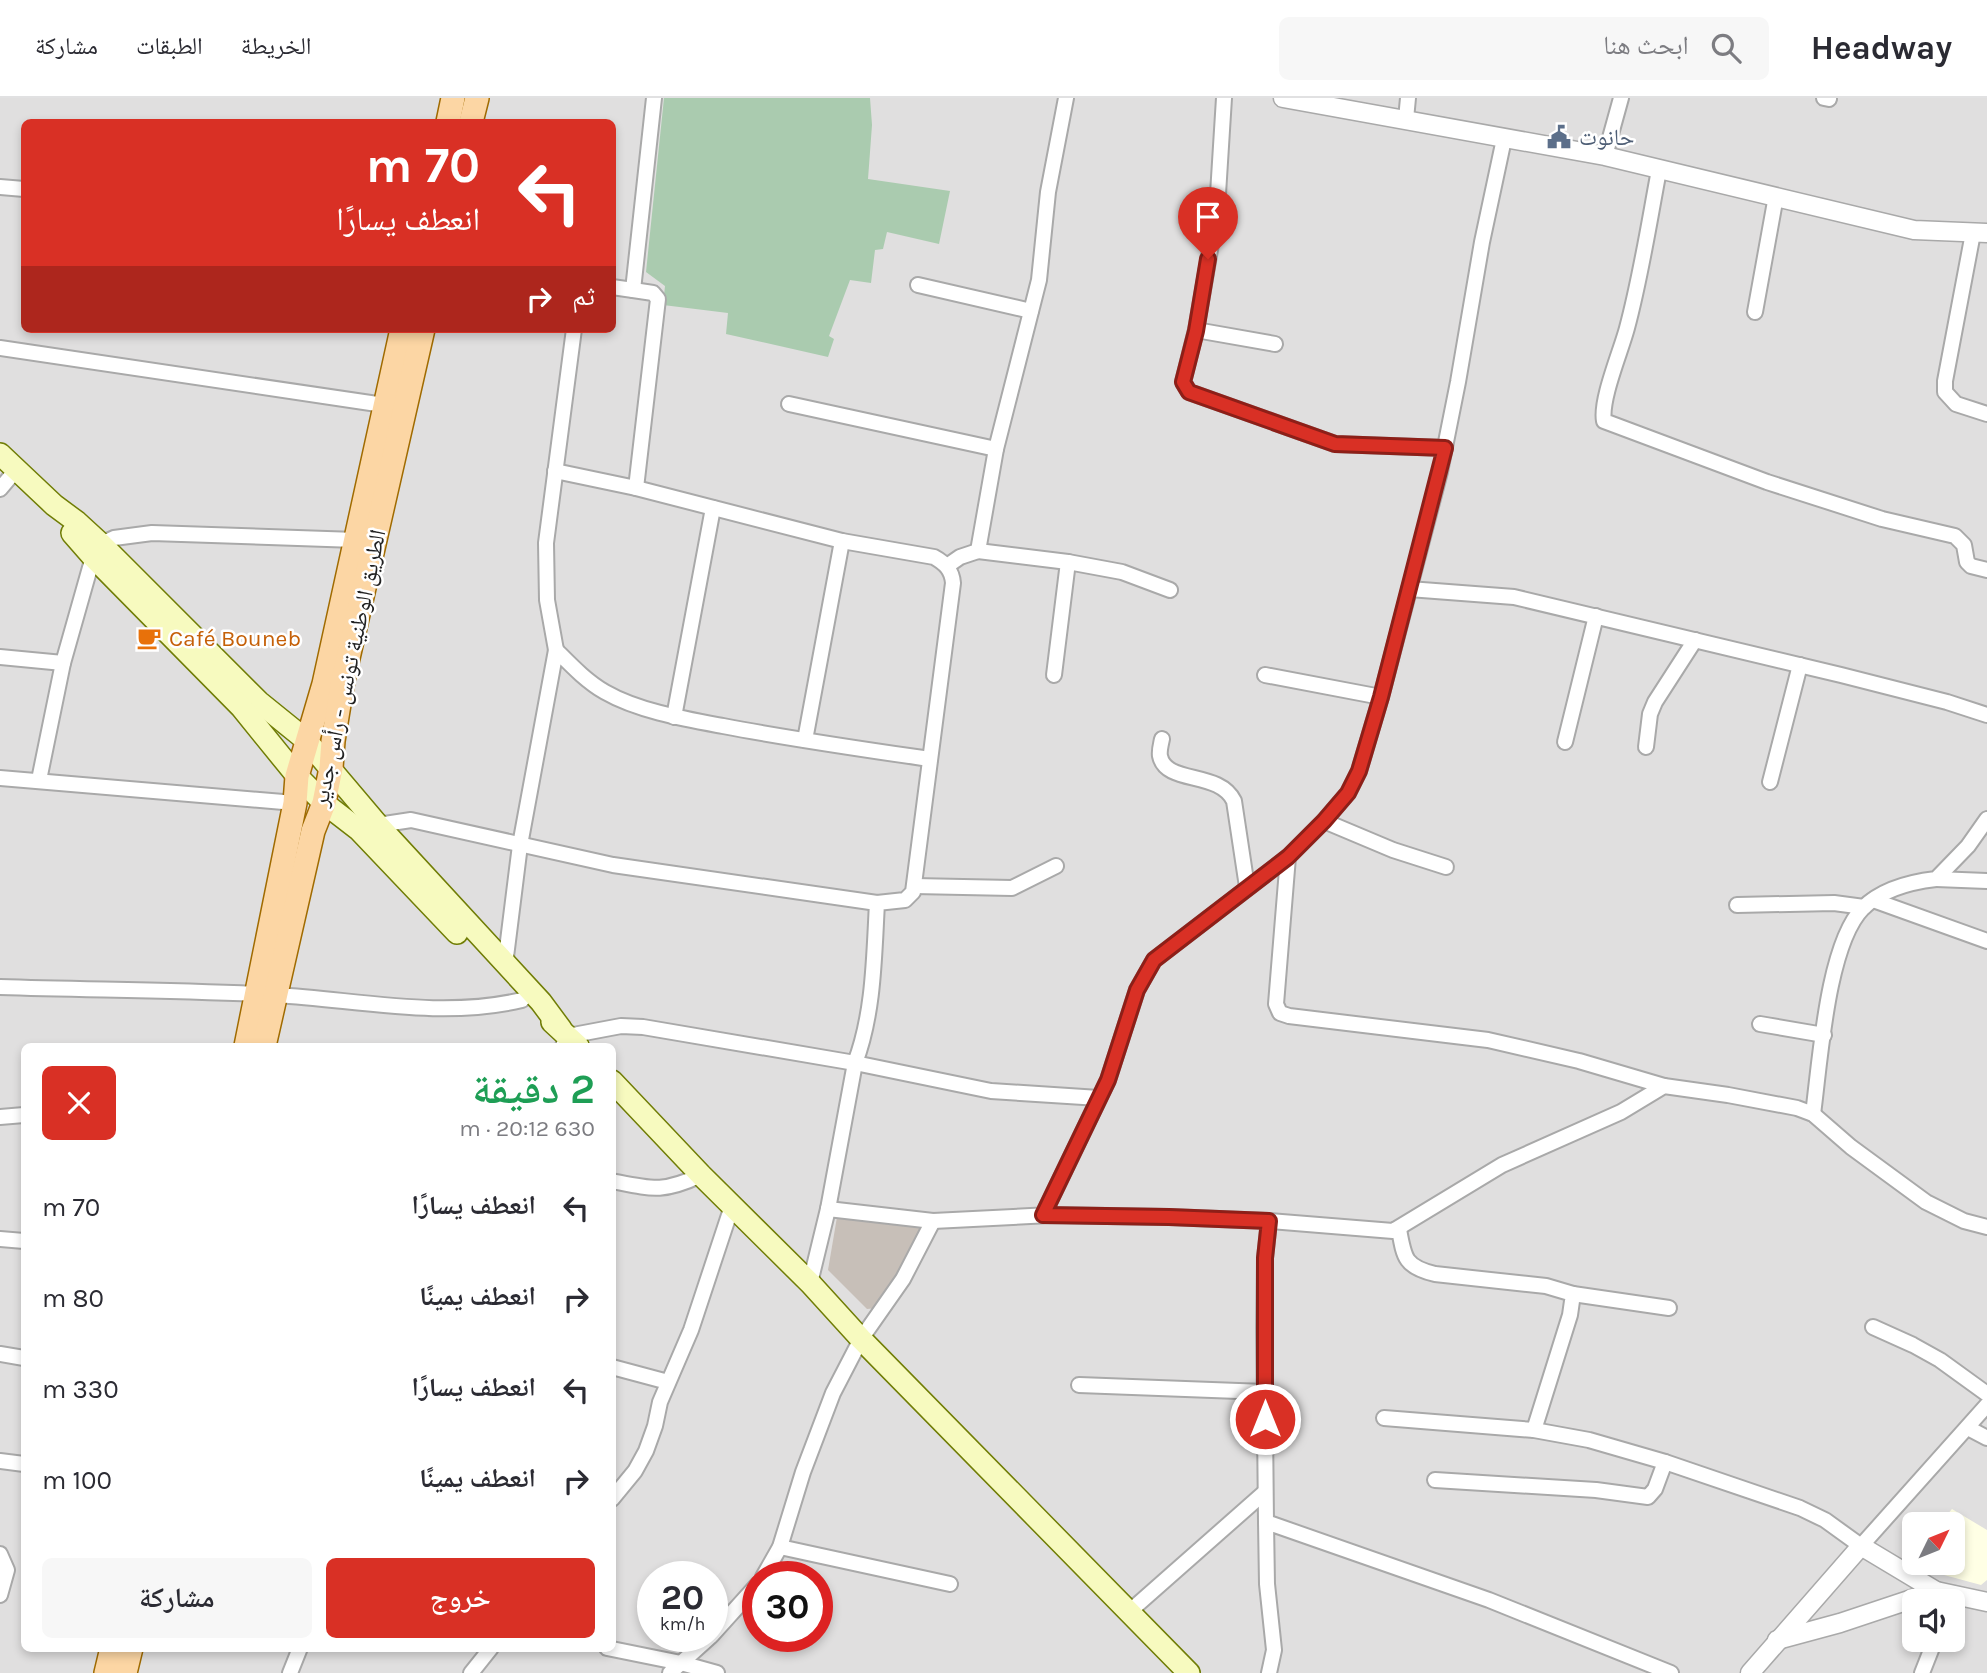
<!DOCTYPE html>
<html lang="ar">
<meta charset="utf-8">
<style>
body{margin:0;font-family:Karla,"Noto Naskh Arabic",sans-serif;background:#f7f7f7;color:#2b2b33;direction:rtl;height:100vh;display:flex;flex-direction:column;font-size:26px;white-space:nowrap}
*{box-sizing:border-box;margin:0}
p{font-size:23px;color:#7c7c81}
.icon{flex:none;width:38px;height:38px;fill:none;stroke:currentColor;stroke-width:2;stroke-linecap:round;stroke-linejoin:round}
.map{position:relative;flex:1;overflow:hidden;direction:ltr}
.drawer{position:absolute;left:21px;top:945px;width:595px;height:609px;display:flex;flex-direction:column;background:#fff;border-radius:10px;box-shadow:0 4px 10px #0003;direction:rtl}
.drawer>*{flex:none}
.hud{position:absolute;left:21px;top:21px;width:595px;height:214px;border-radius:10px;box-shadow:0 4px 10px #0003;direction:rtl;background:#d93025;color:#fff;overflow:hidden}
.needle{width:46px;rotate:47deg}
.buttons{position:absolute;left:1902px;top:1414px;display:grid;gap:14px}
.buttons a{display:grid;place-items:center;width:63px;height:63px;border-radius:10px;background:#fff;box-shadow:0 4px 10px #0003;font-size:35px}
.speed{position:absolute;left:637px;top:1463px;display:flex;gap:14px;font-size:35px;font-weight:700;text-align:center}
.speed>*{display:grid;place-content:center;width:91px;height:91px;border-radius:50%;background:#fff;box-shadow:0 4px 10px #0003;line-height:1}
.speed small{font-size:18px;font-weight:400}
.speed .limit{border:10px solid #d22;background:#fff;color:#111}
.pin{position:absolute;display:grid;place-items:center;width:60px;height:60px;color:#fff;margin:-72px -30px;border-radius:50% 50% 50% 0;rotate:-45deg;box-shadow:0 0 7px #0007}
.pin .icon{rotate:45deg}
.me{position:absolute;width:77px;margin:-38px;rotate:0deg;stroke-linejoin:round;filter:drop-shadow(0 0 5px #0008)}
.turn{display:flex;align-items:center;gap:24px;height:147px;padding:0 21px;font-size:32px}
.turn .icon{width:91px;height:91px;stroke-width:2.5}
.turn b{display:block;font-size:49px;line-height:60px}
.then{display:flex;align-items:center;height:66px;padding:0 21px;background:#0003;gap:14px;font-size:26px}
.round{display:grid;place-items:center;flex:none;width:74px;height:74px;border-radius:10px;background:#f7f7f7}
.overview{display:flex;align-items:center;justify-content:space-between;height:119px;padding:0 21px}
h1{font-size:42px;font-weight:600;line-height:52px;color:#1e9e55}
.action{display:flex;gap:14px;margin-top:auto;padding:14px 21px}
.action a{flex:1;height:80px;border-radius:10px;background:#d93025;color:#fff;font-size:28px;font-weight:600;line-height:80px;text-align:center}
.action a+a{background:#f7f7f7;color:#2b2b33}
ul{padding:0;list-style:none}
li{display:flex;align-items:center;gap:21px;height:91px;padding:0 21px}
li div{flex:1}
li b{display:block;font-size:26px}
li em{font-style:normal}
header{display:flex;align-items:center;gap:42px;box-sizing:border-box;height:98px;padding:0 35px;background:#fff;border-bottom:2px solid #e1e1e2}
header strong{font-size:33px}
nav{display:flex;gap:38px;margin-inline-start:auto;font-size:24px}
.search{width:490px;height:63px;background:#f7f7f7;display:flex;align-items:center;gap:18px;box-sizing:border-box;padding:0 24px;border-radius:10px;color:#7c7c81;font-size:26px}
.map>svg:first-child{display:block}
.residential{fill:#e0dfdf;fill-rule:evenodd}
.education{fill:#ffffe5}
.cemetery{fill:#aacbaf}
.building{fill:#c7bfb8}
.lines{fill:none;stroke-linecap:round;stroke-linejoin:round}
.minor-casing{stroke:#a9a9a9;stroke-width:18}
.tertiary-casing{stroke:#a9a9a9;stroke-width:21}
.secondary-casing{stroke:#707d05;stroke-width:24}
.primary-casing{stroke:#a06b00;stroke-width:26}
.minor{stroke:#fff;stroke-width:14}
.tertiary{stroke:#fff;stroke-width:18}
.secondary{stroke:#f7fabf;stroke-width:21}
.primary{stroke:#fcd6a4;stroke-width:23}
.route-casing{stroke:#8d1f18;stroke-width:18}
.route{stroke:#d93025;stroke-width:12}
.labels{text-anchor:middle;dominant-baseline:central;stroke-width:5;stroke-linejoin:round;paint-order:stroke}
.service-label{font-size:23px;fill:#4e5e75;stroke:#fff;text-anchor:start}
.food-label{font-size:23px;fill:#c56008;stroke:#fff;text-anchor:start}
.street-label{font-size:23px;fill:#222;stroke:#fff}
</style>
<header>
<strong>Headway</strong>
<div class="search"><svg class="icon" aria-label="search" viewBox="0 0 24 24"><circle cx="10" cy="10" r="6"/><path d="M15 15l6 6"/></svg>ابحث هنا</div>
<nav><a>الخريطة</a><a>الطبقات</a><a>مشاركة</a></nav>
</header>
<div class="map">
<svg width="1987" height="1575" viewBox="0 0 1987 1575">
<rect width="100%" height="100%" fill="#f2efe9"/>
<path class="residential" d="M0,0H1987V1575H0ZM24,24H612V231H24ZM24,948H612V1550H24ZM1914,1426H1953V1465H1914ZM653,1479H712V1538H653ZM758,1479H817V1538H758ZM1914,1503H1953V1542H1914Z"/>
<polygon class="education" points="1952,1411 1987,1432 1987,1482 1981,1487 1922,1471 1926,1465 1953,1465 1953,1426 1939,1426"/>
<polygon class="cemetery" points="664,0 870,0 872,27 868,81 950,93 939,146 887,134 883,151 875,152 871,185 850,182 829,238 834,241 828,259 726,236 728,215 663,207 665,188 646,174"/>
<polygon class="building" points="837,1119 928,1129 878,1210 867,1211 828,1172"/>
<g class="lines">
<g class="minor-casing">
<g id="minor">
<polyline points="1224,0 1217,112 1196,232 1183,284 1189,294 1335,346 1445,350"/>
<polyline points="1824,0 1829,1"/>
<polyline points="1406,21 1408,0"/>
<polyline points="1605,58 1621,0"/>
<path d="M1659,72C1649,125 1641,178 1627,230C1621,253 1600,302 1604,323L1767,384L1882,421L1955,438L1964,447L1967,464L1971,468L1987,472"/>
<polyline points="0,89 24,91"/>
<polyline points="1973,135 1945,283 1945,294 1956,306 1987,316"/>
<polyline points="918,187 1031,213"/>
<polyline points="612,189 633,192 654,0"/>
<polyline points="1755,214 1776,98"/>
<polyline points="1196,232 1275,246"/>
<polyline points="0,250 384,307"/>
<polyline points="789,306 996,351"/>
<polyline points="555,373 636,390 658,201 653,195 633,192"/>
<path d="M636,390L842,443L934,459C945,465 952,472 953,485L913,794L905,802L877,805C874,858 874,915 855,965L828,1111L810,1185"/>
<polyline points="0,391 16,372"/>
<polyline points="978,453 1068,464 1122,474 1170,492"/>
<polyline points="947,468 960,459 978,453 996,351 1039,182 1048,94 1066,0"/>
<polyline points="1409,491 1514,499 1841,577 1947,604 1987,617"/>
<polyline points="556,552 547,502 546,445 574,231"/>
<polyline points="0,559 63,565"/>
<polyline points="1054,577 1068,464"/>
<polyline points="1265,577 1381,599"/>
<polyline points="674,619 713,410"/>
<path d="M1162,641C1161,646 1159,653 1160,658C1166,687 1219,672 1234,703L1247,789"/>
<polyline points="805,642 842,443"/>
<polyline points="1565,644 1596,518"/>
<polyline points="1646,649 1650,616 1655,604 1695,542"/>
<polyline points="0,680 295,705"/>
<polyline points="39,682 63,565 93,459 101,446 114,440 152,435 356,442"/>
<polyline points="1770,684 1800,567"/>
<polyline points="1324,723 1393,752 1446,769"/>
<polyline points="378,727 411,722 613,767 877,805"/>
<polyline points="1288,759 1276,906 1280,915 1289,918 1488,942 1579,963 1664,988"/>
<polyline points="1936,781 1987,783"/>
<polyline points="914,788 1012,790 1056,768"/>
<polyline points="1873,802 1987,843"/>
<polyline points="1737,807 1834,805 1864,809"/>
<path d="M505,867L520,747L556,552C571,567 586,583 605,594C638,613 685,621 723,628C791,641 861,651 930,661"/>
<path d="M0,889C92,892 185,892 277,897C359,902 441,921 522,902"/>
<polyline points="1760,926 1824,937"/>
<polyline points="563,948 568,938 621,928 643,929 855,965 991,993 1099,1000"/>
<path d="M1813,1016C1820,965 1827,846 1863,810C1882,791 1910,784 1936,781L1968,748L1987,721"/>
<polyline points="0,1019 24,1017"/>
<path d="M612,1083C652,1091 663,1095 701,1077"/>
<polyline points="828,1111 933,1123 1050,1117 1169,1119 1269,1123 1393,1133 1502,1067 1621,1014 1664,988 1728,997 1797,1010 1813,1016 1851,1049 1926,1104 1964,1123 1987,1129"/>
<polyline points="1043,1117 1108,982 1137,892 1154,862 1288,759 1324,723 1348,695 1359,673 1381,599 1440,374 1458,284 1482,144 1504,41"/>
<path d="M1399,1131C1404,1160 1405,1169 1435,1176L1546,1188L1573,1196L1570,1217L1534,1332"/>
<polyline points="0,1141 24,1143"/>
<polyline points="1573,1196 1669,1210"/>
<polyline points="1873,1229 1913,1247 1940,1262 1987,1296"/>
<polyline points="0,1256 24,1260"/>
<polyline points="612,1269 668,1284"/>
<polyline points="1079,1287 1265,1294"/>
<polyline points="1384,1320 1534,1332 1589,1342 1665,1364 1800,1410 1825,1422 1861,1448 1987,1307"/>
<polyline points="1968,1330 1987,1340"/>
<polyline points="0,1363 24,1366"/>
<polyline points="1435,1382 1596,1392 1648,1399 1655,1391 1665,1364"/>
<polyline points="612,1401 635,1373 646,1353 655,1328 660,1304 691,1232 732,1108"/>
<polyline points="1266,1424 1264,1230 1265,1160 1269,1123"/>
<polyline points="780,1449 950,1486"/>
<polyline points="0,1456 7,1472 0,1497"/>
<polyline points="763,1479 780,1449 803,1374 833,1295 861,1241 903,1181 933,1123"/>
<polyline points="1129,1514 1265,1394"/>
<polyline points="712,1537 758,1486"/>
<polyline points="607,1550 681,1565 717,1575"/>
<polyline points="290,1575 300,1550"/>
<polyline points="471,1575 491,1550"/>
<polyline points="670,1575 711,1538"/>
<polyline points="1269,1575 1274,1552 1267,1486 1266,1424 1489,1502 1671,1575"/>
<polyline points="1922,1575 1935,1542"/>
</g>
</g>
<g class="tertiary-casing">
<g id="tertiary">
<polyline points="1283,0 1605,58 1914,132 1987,135"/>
<polyline points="1777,1542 1840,1525 1936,1493"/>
<polyline points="1750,1575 1861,1448 1936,1493 1987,1504"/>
</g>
</g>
<g class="secondary-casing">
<g id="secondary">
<polyline points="0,356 54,407 77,424 101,446 259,604 306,642 378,727 541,904 561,931"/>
<polyline points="72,435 93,459 241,609 297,678 324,705 359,732 457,835"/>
<polyline points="552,924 578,948"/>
<polyline points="612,983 701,1077 810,1185 861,1241 1189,1575"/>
</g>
</g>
<g class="primary-casing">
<g id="primary">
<polyline points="448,24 453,0"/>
<polyline points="471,24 477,0"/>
<polyline points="246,948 295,705 297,678 324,586 402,231"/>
<polyline points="264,948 313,733 324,705 331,670 333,643 343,582 423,231"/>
<polyline points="106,1575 112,1550"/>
<polyline points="125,1575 131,1550"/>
</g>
</g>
<use href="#minor" class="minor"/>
<use href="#tertiary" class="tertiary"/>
<use href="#secondary" class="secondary"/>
<use href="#primary" class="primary"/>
</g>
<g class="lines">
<g class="route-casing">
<polyline id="route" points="1208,161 1196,233 1183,284 1189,294 1335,346 1445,350 1381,599 1359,673 1348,695 1324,723 1288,759 1154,862 1137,892 1108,982 1043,1117 1169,1119 1269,1123 1265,1160 1265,1321"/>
</g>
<use href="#route" class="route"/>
</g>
<defs>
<g id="civic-bare" transform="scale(1.89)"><path d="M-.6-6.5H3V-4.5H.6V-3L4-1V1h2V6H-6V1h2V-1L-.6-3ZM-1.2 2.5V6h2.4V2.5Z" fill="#5c6f8a" stroke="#fff" stroke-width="2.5" paint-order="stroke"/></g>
<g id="cafe-bare" transform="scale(1.89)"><path d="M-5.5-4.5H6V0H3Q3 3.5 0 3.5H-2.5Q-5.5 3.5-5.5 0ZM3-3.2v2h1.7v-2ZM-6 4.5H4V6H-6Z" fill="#e8710a" stroke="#fff" stroke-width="2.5" paint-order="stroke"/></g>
</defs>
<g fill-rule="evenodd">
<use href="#civic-bare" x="1559" y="39"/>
<use href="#cafe-bare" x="149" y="540"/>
</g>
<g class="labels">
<g class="service-label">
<text x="1579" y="39">حانوت</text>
</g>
<g class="food-label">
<text x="169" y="540">Café Bouneb</text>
</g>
<g class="street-label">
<text transform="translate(349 570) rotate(-78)">الطريق الوطنية تونس - رأس جدير</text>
</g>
</g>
</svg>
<div class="buttons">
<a><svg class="needle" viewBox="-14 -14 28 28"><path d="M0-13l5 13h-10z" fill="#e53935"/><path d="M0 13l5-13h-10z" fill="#7c7c81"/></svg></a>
<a><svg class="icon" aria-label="sound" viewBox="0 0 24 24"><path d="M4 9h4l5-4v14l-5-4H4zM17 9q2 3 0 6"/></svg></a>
</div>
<div class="speed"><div>20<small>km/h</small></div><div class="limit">30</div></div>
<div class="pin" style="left:1208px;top:161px;background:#d93025"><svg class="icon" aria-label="arrive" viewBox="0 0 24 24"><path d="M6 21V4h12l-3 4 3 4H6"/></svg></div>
<svg class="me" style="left:1265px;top:1321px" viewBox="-20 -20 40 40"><circle r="17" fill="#d93025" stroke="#fff" stroke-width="3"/><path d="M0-11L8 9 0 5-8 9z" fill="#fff"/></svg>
<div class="hud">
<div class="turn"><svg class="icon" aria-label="left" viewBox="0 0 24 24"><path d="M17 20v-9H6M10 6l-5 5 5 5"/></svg><div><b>70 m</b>انعطف يسارًا</div></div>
<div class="then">ثم<svg class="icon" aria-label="right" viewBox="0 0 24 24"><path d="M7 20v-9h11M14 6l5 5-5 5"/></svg></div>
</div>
<section class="drawer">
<div class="overview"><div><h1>2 دقيقة</h1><p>630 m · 20:12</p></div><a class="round" style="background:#d93025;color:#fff"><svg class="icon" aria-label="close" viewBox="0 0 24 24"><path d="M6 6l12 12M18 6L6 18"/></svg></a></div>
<ul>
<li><svg class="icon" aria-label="left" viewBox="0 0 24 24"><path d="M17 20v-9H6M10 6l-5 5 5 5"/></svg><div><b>انعطف يسارًا</b></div><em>70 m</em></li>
<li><svg class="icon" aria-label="right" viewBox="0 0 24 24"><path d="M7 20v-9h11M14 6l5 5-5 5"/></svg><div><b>انعطف يمينًا</b></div><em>80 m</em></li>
<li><svg class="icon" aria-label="left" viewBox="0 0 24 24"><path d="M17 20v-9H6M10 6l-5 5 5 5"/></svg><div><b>انعطف يسارًا</b></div><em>330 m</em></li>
<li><svg class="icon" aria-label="right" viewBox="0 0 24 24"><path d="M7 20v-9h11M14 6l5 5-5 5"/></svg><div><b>انعطف يمينًا</b></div><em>100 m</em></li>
</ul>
<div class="action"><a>خروج</a><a>مشاركة</a></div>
</section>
</div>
